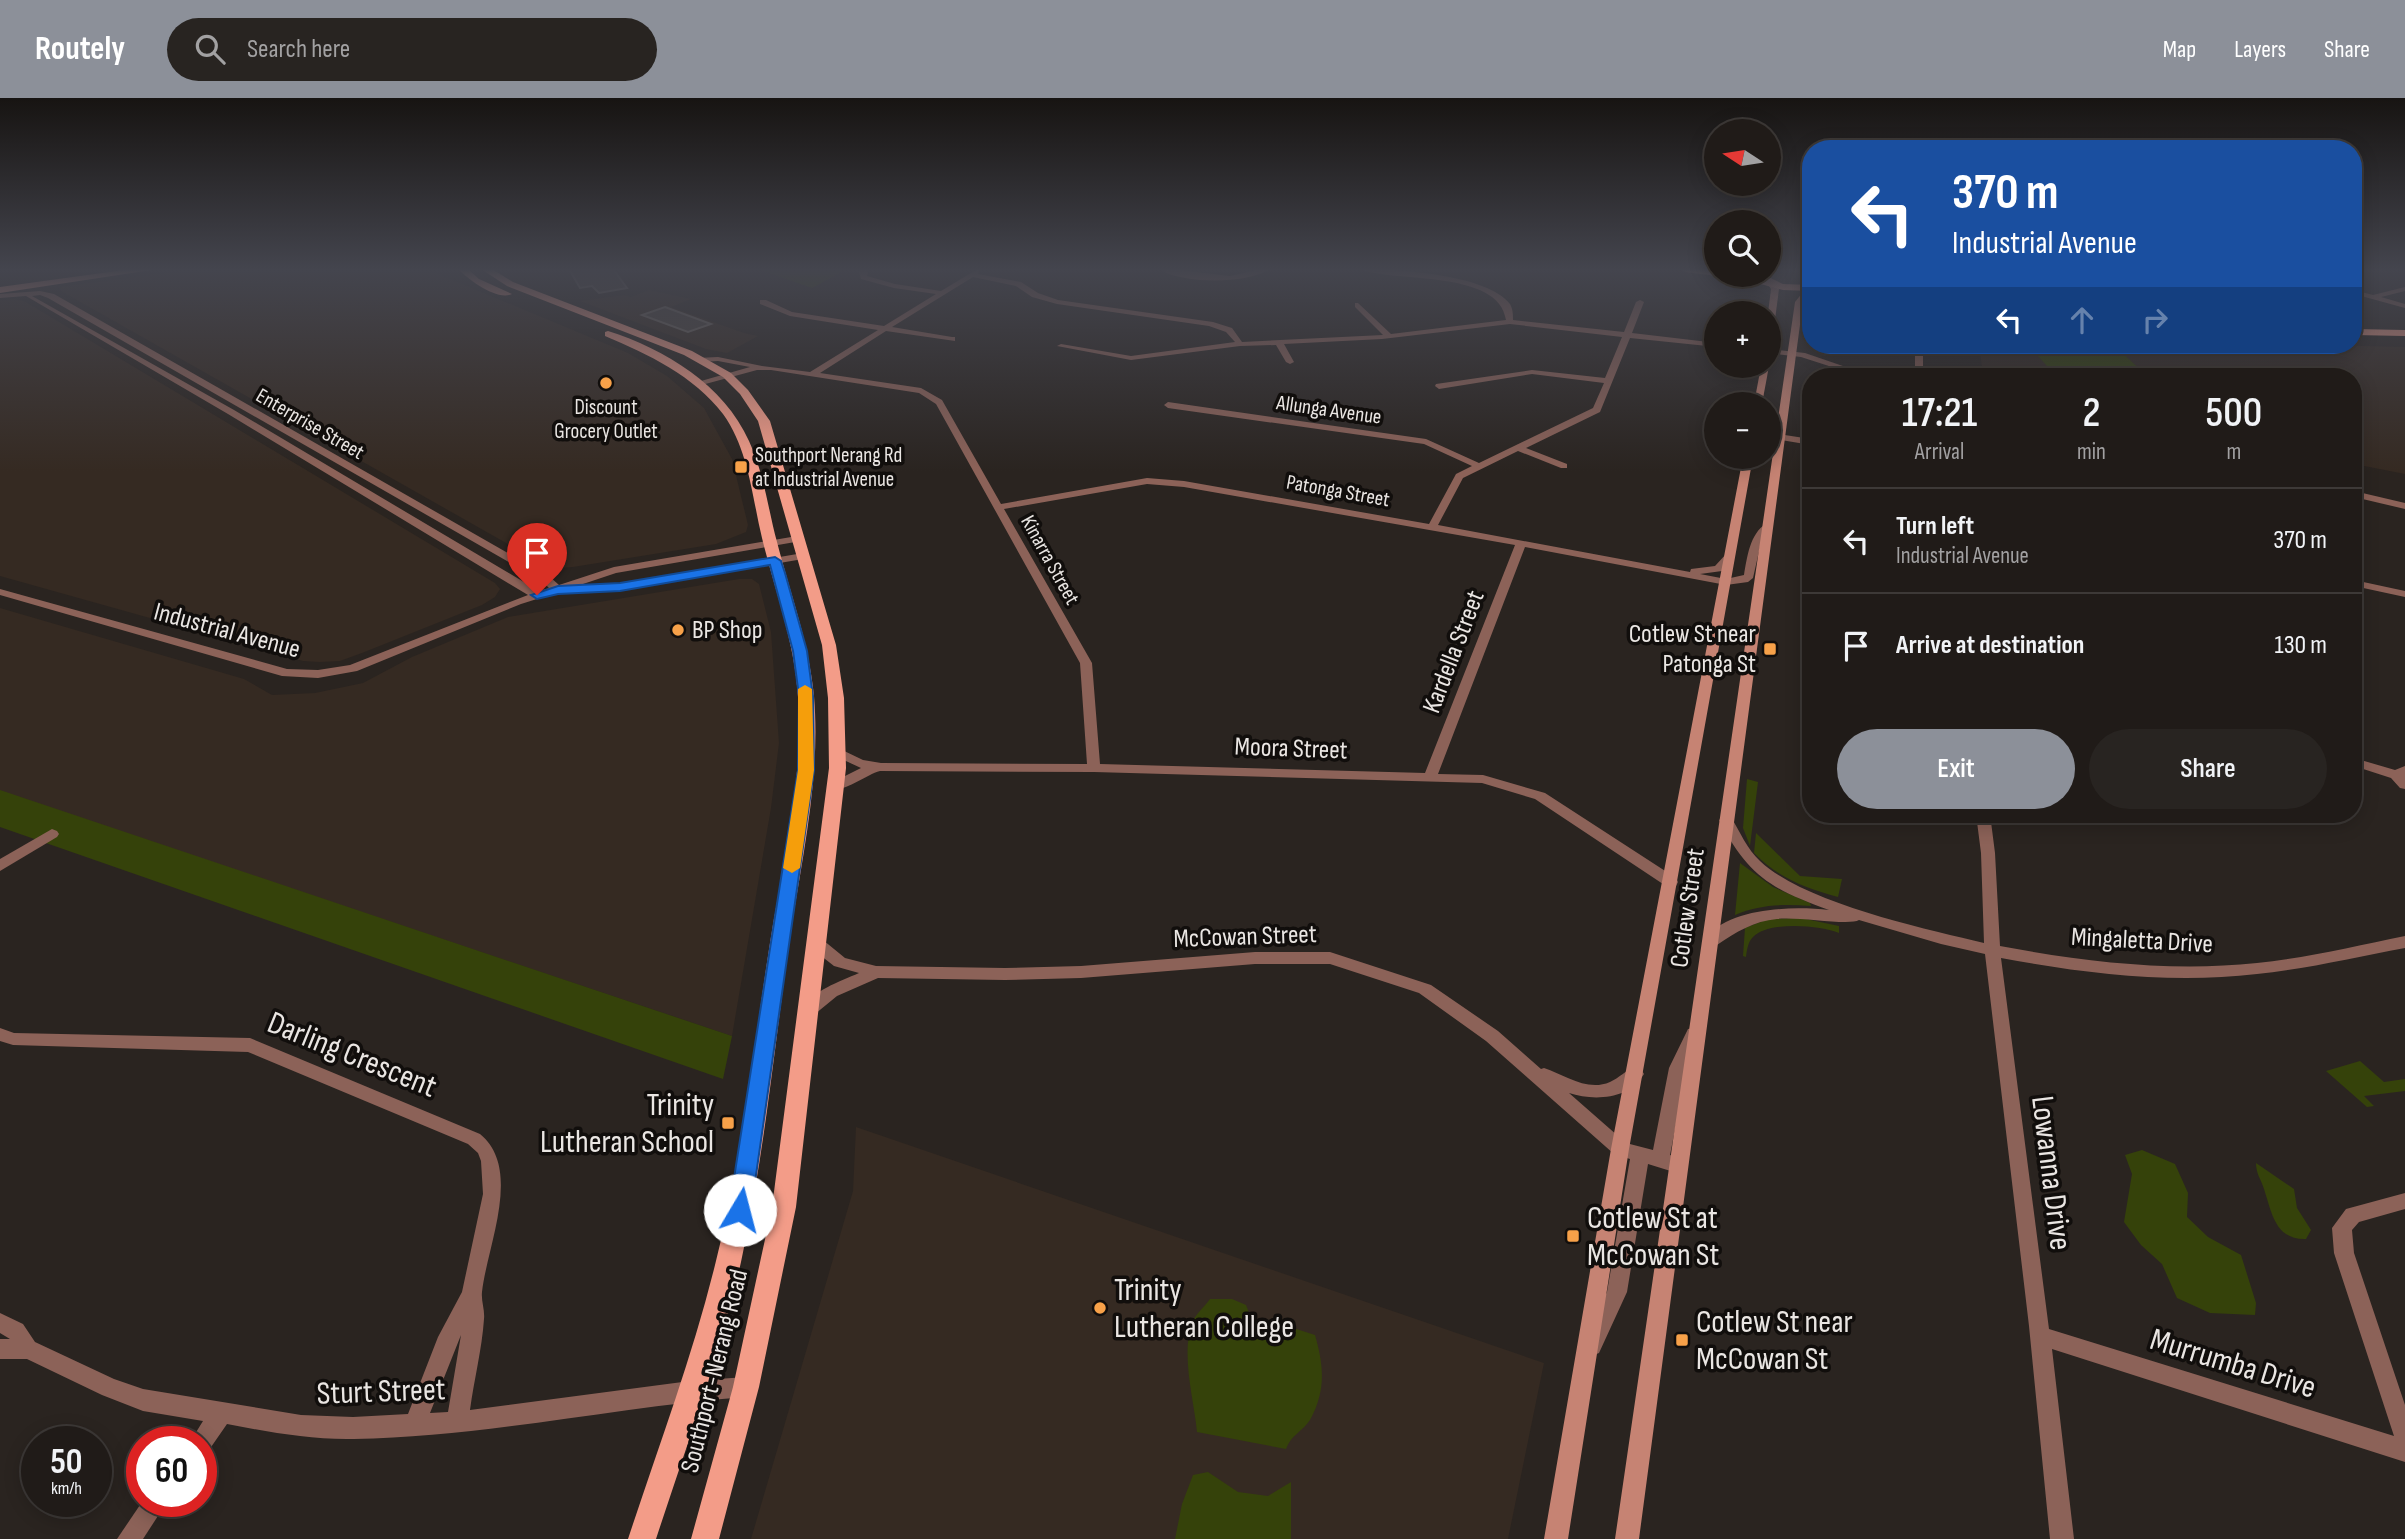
<!DOCTYPE html>
<meta charset="utf-8">
<style>
body{margin:0;font-family:"Sofia Sans Condensed",sans-serif;background:#282421;color:#f1f3f6;height:100vh;display:flex;flex-direction:column;font-size:26px;white-space:nowrap}
*{box-sizing:border-box;margin:0}
p{font-size:23px;color:#a2a1a2}
.icon{flex:none;width:38px;height:38px;fill:none;stroke:currentColor;stroke-width:2;stroke-linecap:round;stroke-linejoin:round}
.map{position:relative;flex:1;overflow:hidden}
.side{position:absolute;left:1802px;top:270px;width:560px;height:455px;display:flex;flex-direction:column;background:#201b18;border-radius:28px;box-shadow:0 4px 18px #0003,0 0 0 2px #3d3937}
.side>*{flex:none}
.hud{position:absolute;left:1802px;top:42px;width:560px;height:214px;border-radius:28px;box-shadow:0 4px 18px #0003,0 0 0 2px #3d3937;background:#1a4fa0;color:#fff;overflow:hidden}
.needle{width:46px;rotate:282deg}
.tools{position:absolute;left:1704px;top:21px;display:grid;gap:14px}
.tools a{display:grid;place-items:center;width:77px;height:77px;border-radius:50%;background:#201b18;box-shadow:0 4px 18px #0003,0 0 0 2px #3d3937;font-size:35px}
.speed{position:absolute;left:21px;top:1328px;display:flex;gap:14px;font-size:35px;font-weight:700;text-align:center}
.speed>*{display:grid;place-content:center;width:91px;height:91px;border-radius:50%;background:#201b18;box-shadow:0 4px 18px #0003,0 0 0 2px #3d3937;line-height:1}
.speed small{font-size:18px;font-weight:400}
.speed .limit{border:10px solid #d22;background:#fff;color:#111}
.pin{position:absolute;display:grid;place-items:center;width:60px;height:60px;color:#fff;margin:-72px -30px;border-radius:50% 50% 50% 0;rotate:-45deg;box-shadow:0 0 7px #0007}
.pin .icon{rotate:45deg}
.me{position:absolute;width:77px;margin:-38px;rotate:8deg;stroke-linejoin:round;filter:drop-shadow(0 0 5px #0008)}
.turn{display:flex;align-items:center;gap:24px;height:147px;padding:0 35px;font-size:32px}
.turn .icon{width:91px;height:91px;stroke-width:2.5}
.turn b{display:block;font-size:49px;line-height:60px}
.lanes{display:flex;align-items:center;height:66px;padding:0 35px;background:#0003;justify-content:center;gap:35px;direction:ltr}
.lanes .off{opacity:.35}
.eta{display:flex;justify-content:space-evenly;align-items:center;height:119px;text-align:center}
.eta b{font-size:42px;font-weight:600;line-height:49px}
.action{display:flex;gap:14px;margin-top:auto;padding:14px 35px}
.action a{flex:1;height:80px;border-radius:42px;background:#8c9099;color:#fff;font-size:28px;font-weight:600;line-height:80px;text-align:center}
.action a+a{background:#282421;color:#f1f3f6}
ul{padding:0;list-style:none}
li{display:flex;align-items:center;gap:21px;height:105px;padding:0 35px;border-top:2px solid #3d3937}
li div{flex:1}
li b{display:block;font-size:26px}
li em{font-style:normal}
header{display:flex;align-items:center;gap:42px;box-sizing:border-box;height:98px;padding:0 35px;background:#8c9099;color:#fff}
header strong{font-size:33px}
nav{display:flex;gap:38px;margin-inline-start:auto;font-size:24px}
.search{width:490px;height:63px;background:#282421;display:flex;align-items:center;gap:18px;box-sizing:border-box;padding:0 24px;border-radius:38px;color:#a2a1a2;font-size:26px}
.map>svg:first-child{display:block}
.built{fill:#352a22}
.green{fill:#35420a}
.building{fill:#47403c;stroke:#6a635e;stroke-width:2}
.lines{fill:none;stroke-linecap:round;stroke-linejoin:round}
.street{fill:#8c6258;fill-rule:evenodd}
.secondary{fill:#c68373;fill-rule:evenodd}
.primary{fill:#f39c88;fill-rule:evenodd}
.route{fill:#1a73e8;stroke:#114b97;stroke-width:2}
.slow{fill:#f59e0b}
.poi-dot{fill:#f7a149;stroke:#110e0c;stroke-width:2.5}
.labels{text-anchor:middle;dominant-baseline:central;stroke-width:7;stroke-linejoin:round;paint-order:stroke}
.far-poi-label{font-size:21px;fill:#eae6e3;stroke:#110e0c}
.far-street-label{font-size:21px;fill:#eae6e3;stroke:#110e0c}
.poi-label{font-size:26px;fill:#eae6e3;stroke:#110e0c;text-anchor:start}
.street-label{font-size:26px;fill:#eae6e3;stroke:#110e0c}
.near-street-label{font-size:32px;fill:#eae6e3;stroke:#110e0c}
.near-poi-label{font-size:32px;fill:#eae6e3;stroke:#110e0c;text-anchor:start}
</style>
<header>
<strong>Routely</strong>
<div class="search"><svg class="icon" aria-label="search" viewBox="0 0 24 24"><circle cx="10" cy="10" r="6"/><path d="M15 15l6 6"/></svg>Search here</div>
<nav><a>Map</a><a>Layers</a><a>Share</a></nav>
</header>
<div class="map">
<svg width="2405" height="1441" viewBox="0 0 2405 1441">
<rect width="100%" height="100%" fill="#2a2420"/>
<g class="built">
<polygon points="197,171 426,171 628,255 667,278 704,310 732,361 748,427 746,434 716,446 573,469 561,470 545,467 61,193 60,190 66,188"/>
<polygon points="649,192 691,201 671,209 744,235 758,238 727,255 706,251 580,203 624,197 631,199"/>
<polygon points="14,201 24,203 495,485 500,491 495,499 482,507 362,555 340,563 320,564 303,563 0,478 0,202"/>
<polygon points="1979,247 2322,247 2405,249 2405,376 2354,366 2354,278 1975,278 1973,277 1983,276"/>
<polygon points="739,481 752,481 759,486 771,534 779,645 771,710 732,938 0,693 0,510 244,581 272,597 315,595 363,585 412,559 508,519"/>
<polygon points="856,1029 1544,1265 1508,1441 751,1441 853,1093"/>
</g>
<g class="green">
<polygon points="758,171 847,171 812,190"/>
<polygon points="2028,247 2115,248 2147,278 2056,278"/>
<polygon points="1747,681 1758,684 1750,748 1743,730"/>
<polygon points="0,692 732,938 723,981 0,729"/>
<path d="M1756,735L1800,778L1842,781L1838,799C1806,790 1778,780 1754,755Z"/>
<path d="M1740,765L1773,789L1810,805L1811,808C1784,806 1760,806 1735,817Z"/>
<path d="M1801,820L1839,828V835C1820,827 1768,823 1753,839C1748,844 1747,851 1746,859L1743,858L1745,830L1768,821Z"/>
<polygon points="2360,963 2384,984 2405,981 2405,993 2364,998 2374,1008 2367,1009 2326,973"/>
<polygon points="2142,1052 2175,1066 2188,1095 2187,1119 2208,1139 2241,1157 2256,1205 2255,1217 2210,1215 2177,1200 2162,1166 2141,1147 2124,1124 2132,1076 2125,1057"/>
<path d="M2256,1065L2294,1091L2297,1110L2311,1132L2306,1141C2275,1142 2272,1115 2264,1091C2261,1081 2256,1076 2256,1065Z"/>
<path d="M1210,1201H1232L1246,1207L1252,1222L1269,1230L1287,1228L1315,1237C1324,1268 1326,1293 1310,1322C1303,1333 1291,1337 1286,1351L1197,1334C1194,1301 1180,1255 1193,1223C1196,1216 1205,1208 1210,1201Z"/>
<polygon points="1208,1374 1238,1394 1268,1398 1291,1384 1291,1441 1175,1441 1182,1406 1193,1377"/>
</g>
<g class="building">
<polygon points="569,171 613,171 627,190 599,195 592,188 580,190"/>
<polygon points="665,209 711,226 688,234 642,217"/>
</g>
<g class="lines">
<g class="street">
<path d="M862,171H869L867,178L895,186L941,193L976,172L980,171L978,176L1021,184L1038,195L1058,202L1213,224L1232,230L1242,244L1383,237L1355,209V205H1358L1391,236L1506,222C1499,171 1394,185 1359,171C1394,171 1488,176 1510,206C1513,211 1513,217 1513,222L1624,234L1636,204L1640,202L1644,204L1632,235L1717,245V249L1630,240L1600,314L1526,350L1567,366V370H1561L1518,353L1463,380L1438,427L1690,474L1691,471L1715,468L1727,455H1735V459L1722,473L1700,476L1726,481L1744,477C1747,460 1750,435 1766,426L1771,429L1760,449L1753,480L1748,484L1726,487L1525,449L1438,676L1483,677L1545,695L1676,780L1678,784L1676,788H1666L1535,701L1482,685L1094,674L880,673C865,677 846,694 831,691L829,688L831,685L861,670L833,657L831,654L838,650L863,662L881,665L1087,666L1080,565L936,306L919,295L771,272H757L698,288L694,285L750,269L718,263L700,264L696,262L697,260L718,259L762,268L810,274L878,232L790,218L760,206V202H766L792,214L884,228L936,196L894,190L861,181L859,174ZM973,179L1016,188L1032,199L1057,206L1209,228L1226,234L1235,244L1131,258L1061,246L1057,248L1131,262L1240,248L1276,247L1286,264L1290,266L1294,264L1284,246L1382,241L1510,226L1622,239L1605,280L1532,272L1436,286L1435,288L1439,291L1532,276L1604,285L1593,310L1479,365L1426,341L1168,304L1164,307L1168,310L1424,346L1472,368L1456,376L1429,426L1184,383L1147,380L1001,406L942,302L921,290L820,275L886,233L955,243V239H952L892,229ZM1147,386L1184,389L1515,447L1425,675L1100,666L1092,565L1004,411Z"/>
<path d="M1261,171H1271C1245,186 1189,186 1162,173L1170,171L1230,178Z"/>
<polygon points="2405,189 2405,193 2381,199 2405,206 2405,210 2354,196 2354,192 2373,197"/>
<path d="M40,193L54,196L550,479L559,487L614,469L797,438L801,439V443L616,475L574,489L620,486L803,455L808,458L803,461L620,492L563,496L556,495L521,506L357,573L318,580L282,578L0,497V491L287,571L318,572L350,567L528,497L228,316L26,198L0,200V196ZM40,197L48,200L542,483L549,490L539,493L234,312L32,198Z"/>
<polygon points="1915,247 1923,247 1923,272 1909,278 1898,278 1915,271"/>
<polygon points="1769,251 1805,255 1872,278 1860,278 1801,259 1769,255"/>
<polygon points="1778,336 1811,341 1811,347 1775,341 1775,337"/>
<polygon points="2354,393 2405,405 2405,411 2354,399"/>
<polygon points="2354,482 2405,493 2405,499 2354,488"/>
<polygon points="2354,660 2395,672 2405,668 2405,691 2400,690 2391,680 2354,668"/>
<path d="M1976,716H1990L1995,755L2000,848C2085,864 2171,874 2257,865C2307,860 2356,848 2405,838V850C2356,859 2307,871 2257,876C2172,886 2086,876 2001,860L2049,1231L2394,1338L2334,1155L2332,1130L2346,1111L2405,1095V1111L2359,1124L2352,1132L2354,1155L2405,1307V1364L2052,1251L2074,1441H2050L2029,1228L1985,856L1941,846L1859,822C1849,828 1796,818 1777,821C1754,823 1736,834 1717,847H1705L1703,843C1727,809 1792,808 1829,812C1771,791 1748,778 1719,722L1726,717L1731,719C1740,734 1747,751 1760,763C1804,805 1925,831 1984,845L1981,755Z"/>
<polygon points="52,731 57,733 59,736 57,739 0,773 0,761"/>
<path d="M817,840L823,842L845,860L876,868L1005,870L1081,868L1255,854H1330L1431,887L1498,933L1541,971L1544,970C1565,977 1587,994 1610,984C1619,980 1626,972 1635,969L1641,971L1644,976C1629,1002 1593,1003 1569,995L1626,1045L1653,1052L1669,970L1688,931L1694,930L1700,931L1702,936L1687,970L1670,1057L1684,1062L1686,1067L1684,1072L1677,1075L1648,1066L1627,1194L1599,1255L1592,1258L1585,1255L1582,1248L1607,1194L1630,1061L1614,1056L1486,943L1419,895L1330,866H1255L1081,880L1005,882L878,880L837,898L815,916L809,918L803,916L801,912C813,892 839,884 859,875L834,868L811,850L809,846L811,842Z"/>
<path d="M0,930L14,935L250,940L480,1036C523,1071 487,1148 482,1194C481,1203 485,1212 484,1221C482,1251 474,1282 470,1312L690,1283L746,1279L754,1282L757,1289L754,1296L746,1299C615,1309 485,1339 354,1341C311,1342 269,1334 227,1326L209,1352L201,1355V1344H190L203,1323L143,1313L102,1297L27,1261H0V1241H10L0,1235V1215L23,1226L35,1244L114,1281L143,1291L301,1317L353,1319L408,1316L438,1239L462,1194L483,1096L481,1063L478,1055L468,1046L248,954L13,947L0,943ZM461,1237L448,1314L430,1315Z"/>
<polygon points="142,1404 167,1404 143,1441 117,1441"/>
</g>
<g class="secondary">
<polygon points="1771,183 1779,191 1773,237 1769,239 1768,215 1771,191 1767,185"/>
<polygon points="1807,189 1811,189 1811,194 1803,204 1639,1441 1615,1441 1795,204"/>
<polygon points="1761,268 1769,268 1762,306 1754,306"/>
<polygon points="1743,359 1753,359 1629,1051 1568,1441 1544,1441 1611,1051"/>
</g>
<g class="primary">
<polygon points="131,171 158,171 0,195 0,189"/>
<path d="M458,171H468L479,181L512,196C497,203 469,182 458,171Z"/>
<polygon points="481,171 492,171 513,184 692,253 731,275 748,292 770,323 836,547 844,600 846,670 796,1109 759,1289 719,1441 691,1441 733,1289 772,1109 829,670 828,600 822,547 758,323 740,296 723,279 684,257 507,188"/>
<polygon points="1681,171 1717,172 1717,177 1720,177 1717,178 1685,174"/>
<polygon points="1799,171 1811,171 1811,176 1800,173"/>
<polygon points="1727,177 1764,177 1783,186 1811,187 1811,193 1783,192"/>
<polygon points="2354,231 2405,232 2405,238 2354,237"/>
<path d="M608,233C665,251 724,287 749,343C764,375 768,411 777,444C790,495 809,545 814,598C821,682 801,763 789,846C774,952 764,1059 741,1164C720,1258 686,1349 656,1441H628C658,1350 692,1260 715,1167C742,1061 753,953 770,845C783,763 804,683 798,599C795,545 775,493 762,440C752,399 749,352 723,316C694,278 648,256 605,238V234Z"/>
</g>
</g>
<linearGradient id="sky" x2="0" y2="1"><stop stop-color="#171412"/><stop offset="0.46" stop-color="#44454e"/><stop offset="1" stop-color="#44454e" stop-opacity="0"/></linearGradient>
<rect width="2405" height="373" fill="url(#sky)"/>
<polygon class="route" points="775,459 781,463 785,475 807,553 813,598 814,672 751,1112 748,1119 740,1122 732,1119 729,1112 798,672 799,598 793,553 770,467 620,493 558,496 537,501 531,497 558,488 620,485"/>
<polygon class="slow" points="805,587 812,591 814,672 800,770 792,775 783,770 798,672 798,591"/>
<g class="poi-dot">
<circle cx="606" cy="285" r="7"/>
<rect x="734" y="362" width="14" height="14" rx="3.5"/>
<circle cx="678" cy="532" r="7"/>
<rect x="1763" y="544" width="14" height="14" rx="3.5"/>
<rect x="721" y="1018" width="14" height="14" rx="3.5"/>
<rect x="1566" y="1131" width="14" height="14" rx="3.5"/>
<circle cx="1100" cy="1210" r="7"/>
<rect x="1675" y="1235" width="14" height="14" rx="3.5"/>
</g>
<g class="labels">
<g class="far-poi-label">
<text x="606" y="309">Discount<tspan x="606" dy="24">Grocery Outlet</tspan></text>
<text x="755" y="357" text-anchor="start">Southport Nerang Rd<tspan x="755" dy="24">at Industrial Avenue</tspan></text>
</g>
<g class="far-street-label">
<text transform="translate(1329 312) rotate(8)">Allunga Avenue</text>
<text transform="translate(310 326) rotate(30)">Enterprise Street</text>
<text transform="translate(1338 393) rotate(10)">Patonga Street</text>
<text transform="translate(1050 462) rotate(61)">Kinarra Street</text>
</g>
<g class="poi-label">
<text x="692" y="532">BP Shop</text>
<text x="1756" y="536" text-anchor="end">Cotlew St near<tspan x="1756" dy="30">Patonga St</tspan></text>
</g>
<g class="street-label">
<text transform="translate(227 533) rotate(15)">Industrial Avenue</text>
<text transform="translate(1454 554) rotate(-69)">Kardella Street</text>
<text transform="translate(1291 651) rotate(2)">Moora Street</text>
<text transform="translate(1688 810) rotate(-82)">Cotlew Street</text>
<text transform="translate(1245 839) rotate(-2)">McCowan Street</text>
<text transform="translate(2142 843) rotate(3)">Mingaletta Drive</text>
<text transform="translate(715 1273) rotate(-76)">Southport-Nerang Road</text>
</g>
<g class="near-street-label">
<text transform="translate(352 957) rotate(22)">Darling Crescent</text>
<text transform="translate(2051 1075) rotate(83)">Lowanna Drive</text>
<text transform="translate(2233 1266) rotate(17)">Murrumba Drive</text>
<text transform="translate(381 1294) rotate(-2)">Sturt Street</text>
</g>
<g class="near-poi-label">
<text x="714" y="1007" text-anchor="end">Trinity<tspan x="714" dy="37">Lutheran School</tspan></text>
<text x="1587" y="1120">Cotlew St at<tspan x="1587" dy="37">McCowan St</tspan></text>
<text x="1114" y="1192">Trinity<tspan x="1114" dy="37">Lutheran College</tspan></text>
<text x="1696" y="1224">Cotlew St near<tspan x="1696" dy="37">McCowan St</tspan></text>
</g>
</g>
</svg>
<div class="tools">
<a><svg class="needle" viewBox="-14 -14 28 28"><path d="M0-13l5 13h-10z" fill="#e53935"/><path d="M0 13l5-13h-10z" fill="#a2a1a2"/></svg></a>
<a><svg class="icon" aria-label="search" viewBox="0 0 24 24"><circle cx="10" cy="10" r="6"/><path d="M15 15l6 6"/></svg></a>
<a>+</a>
<a>−</a>
</div>
<div class="speed"><div>50<small>km/h</small></div><div class="limit">60</div></div>
<div class="pin" style="left:537px;top:497px;background:#d93025"><svg class="icon" aria-label="arrive" viewBox="0 0 24 24"><path d="M6 21V4h12l-3 4 3 4H6"/></svg></div>
<svg class="me" style="left:740px;top:1112px" viewBox="-20 -20 40 40"><circle r="19" fill="#fff"/><path d="M0-13L10 11 0 6-10 11z" fill="#1a73e8"/></svg>
<div class="hud">
<div class="turn"><svg class="icon" aria-label="left" viewBox="0 0 24 24"><path d="M17 20v-9H6M10 6l-5 5 5 5"/></svg><div><b>370 m</b>Industrial Avenue</div></div>
<div class="lanes"><svg class="icon" aria-label="left" viewBox="0 0 24 24"><path d="M17 20v-9H6M10 6l-5 5 5 5"/></svg><svg class="icon off" aria-label="ahead" viewBox="0 0 24 24"><path d="M12 20V5M6 11l6-6 6 6"/></svg><svg class="icon off" aria-label="right" viewBox="0 0 24 24"><path d="M7 20v-9h11M14 6l5 5-5 5"/></svg></div>
</div>
<section class="side">
<div class="eta">
<div><b>17:21</b><p>Arrival</p></div>
<div><b>2</b><p>min</p></div>
<div><b>500</b><p>m</p></div>
</div>
<ul>
<li><svg class="icon" aria-label="left" viewBox="0 0 24 24"><path d="M17 20v-9H6M10 6l-5 5 5 5"/></svg><div><b>Turn left</b><p>Industrial Avenue</p></div><em>370 m</em></li>
<li><svg class="icon" aria-label="arrive" viewBox="0 0 24 24"><path d="M6 21V4h12l-3 4 3 4H6"/></svg><div><b>Arrive at destination</b></div><em>130 m</em></li>
</ul>
<div class="action"><a>Exit</a><a>Share</a></div>
</section>
</div>
